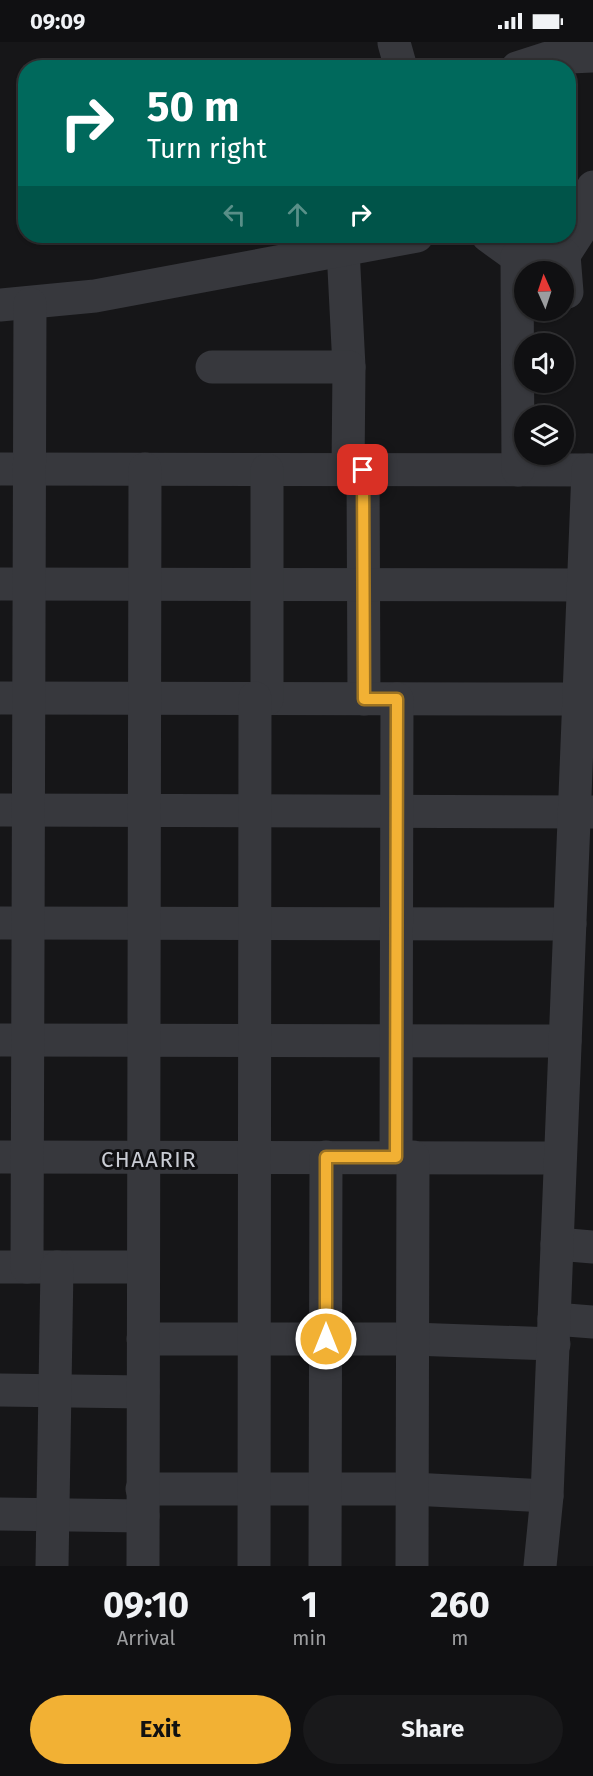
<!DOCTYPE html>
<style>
body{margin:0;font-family:"Fira Sans",sans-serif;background:#19191b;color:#f1f3f6;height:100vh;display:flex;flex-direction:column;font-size:22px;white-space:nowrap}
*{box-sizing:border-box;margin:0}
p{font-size:20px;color:#9c9d9f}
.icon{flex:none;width:33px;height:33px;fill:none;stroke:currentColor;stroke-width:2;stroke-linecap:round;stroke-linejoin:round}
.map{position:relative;height:1524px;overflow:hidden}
.side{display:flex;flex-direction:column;background:#101012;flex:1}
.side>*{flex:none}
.guide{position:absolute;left:18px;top:18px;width:558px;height:183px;border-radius:24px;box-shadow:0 2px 4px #0004,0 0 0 2px #303032;background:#00695c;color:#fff;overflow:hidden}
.needle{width:39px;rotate:357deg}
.tools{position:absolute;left:514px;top:219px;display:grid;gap:12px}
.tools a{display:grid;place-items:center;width:60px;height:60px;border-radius:50%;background:#101012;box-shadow:0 2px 4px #0004,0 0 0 2px #303032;font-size:30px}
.pin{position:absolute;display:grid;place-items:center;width:51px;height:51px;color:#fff;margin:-26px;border-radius:12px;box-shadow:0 3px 9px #0006}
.me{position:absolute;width:66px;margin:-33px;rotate:0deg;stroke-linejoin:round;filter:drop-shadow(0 0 4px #0008)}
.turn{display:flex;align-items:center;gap:21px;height:126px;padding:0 30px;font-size:27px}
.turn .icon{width:78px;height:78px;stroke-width:2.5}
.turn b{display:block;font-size:42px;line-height:51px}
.lanes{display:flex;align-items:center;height:57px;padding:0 30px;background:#0003;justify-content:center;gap:30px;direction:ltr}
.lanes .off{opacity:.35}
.eta{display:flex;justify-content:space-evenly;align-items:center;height:102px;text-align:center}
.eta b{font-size:36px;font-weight:700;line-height:42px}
.primary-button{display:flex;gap:12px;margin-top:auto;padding:12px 30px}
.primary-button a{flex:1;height:69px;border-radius:36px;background:#f2b134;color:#111;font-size:24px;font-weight:700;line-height:69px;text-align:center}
.primary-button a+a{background:#19191b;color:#f1f3f6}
.status{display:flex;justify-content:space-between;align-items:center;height:42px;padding:0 30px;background:#101012;direction:ltr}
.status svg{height:16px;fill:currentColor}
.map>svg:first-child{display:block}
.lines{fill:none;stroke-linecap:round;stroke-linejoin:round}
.minor{stroke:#37383d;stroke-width:33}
.route-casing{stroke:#9d7322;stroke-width:15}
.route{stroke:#f2b134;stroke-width:10}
.labels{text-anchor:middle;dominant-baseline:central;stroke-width:6;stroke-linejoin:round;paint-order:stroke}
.quarter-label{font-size:22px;letter-spacing:1.5px;fill:#c9ccd4;stroke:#111113}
</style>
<div class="status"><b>09:09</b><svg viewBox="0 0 49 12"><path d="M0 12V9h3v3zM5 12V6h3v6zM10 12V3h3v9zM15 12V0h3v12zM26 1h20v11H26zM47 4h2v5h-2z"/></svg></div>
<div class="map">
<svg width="593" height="1524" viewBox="0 0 593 1524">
<rect width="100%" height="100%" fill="#161618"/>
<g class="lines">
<g class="minor">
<polyline points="394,1 401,26"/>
<polyline points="517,26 548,16 593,14"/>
<polyline points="488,194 517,215"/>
<polyline points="343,207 349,325"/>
<polyline points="564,213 584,182 593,145"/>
<polyline points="0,263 95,254 417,194"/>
<polyline points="212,325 349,325 348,428"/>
<polyline points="0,427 593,428"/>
<polyline points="363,428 364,657"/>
<polyline points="518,428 517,215 564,213 567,250 564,250"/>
<polyline points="0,542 583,543"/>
<polyline points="0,656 579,657"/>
<polyline points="267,657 267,428"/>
<polyline points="0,768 593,770"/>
<polyline points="0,881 570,882"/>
<polyline points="0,998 565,999"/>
<polyline points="0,1115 560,1116"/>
<polyline points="396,1115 397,657"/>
<polyline points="557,1202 593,1205"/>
<polyline points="0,1225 143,1225"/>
<polyline points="27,1225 30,262"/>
<polyline points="554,1277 593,1280"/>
<polyline points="143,1297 412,1297 554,1302"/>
<polyline points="0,1348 143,1350"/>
<polyline points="142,1447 412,1447 547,1454"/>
<polyline points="0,1472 143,1474"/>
<polyline points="52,1524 57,1225"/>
<polyline points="143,1524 145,427"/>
<polyline points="254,1524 255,656"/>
<polyline points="325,1524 326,1115"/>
<polyline points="412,1524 413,1115"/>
<polyline points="540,1524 547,1454 588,428"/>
</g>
</g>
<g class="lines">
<g class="route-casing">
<polyline id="route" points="326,1297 326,1115 396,1115 397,657 364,657 363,428"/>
</g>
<use href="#route" class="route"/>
</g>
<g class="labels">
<g class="quarter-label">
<text x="149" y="1117">CHAARIR</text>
</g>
</g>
</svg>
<div class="tools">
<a><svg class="needle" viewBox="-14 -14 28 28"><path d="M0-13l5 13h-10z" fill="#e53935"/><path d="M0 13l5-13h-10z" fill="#9c9d9f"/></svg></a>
<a><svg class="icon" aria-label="sound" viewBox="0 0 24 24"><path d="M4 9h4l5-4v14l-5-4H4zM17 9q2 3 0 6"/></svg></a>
<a><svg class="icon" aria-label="layers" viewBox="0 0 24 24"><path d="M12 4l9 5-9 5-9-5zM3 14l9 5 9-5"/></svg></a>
</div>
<div class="pin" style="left:363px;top:428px;background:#d93025"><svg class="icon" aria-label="arrive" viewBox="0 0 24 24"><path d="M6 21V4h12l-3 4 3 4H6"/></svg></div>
<svg class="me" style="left:326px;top:1297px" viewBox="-20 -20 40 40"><circle r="17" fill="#f2b134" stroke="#fff" stroke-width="3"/><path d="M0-11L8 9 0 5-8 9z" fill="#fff"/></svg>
<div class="guide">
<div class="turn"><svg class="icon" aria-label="right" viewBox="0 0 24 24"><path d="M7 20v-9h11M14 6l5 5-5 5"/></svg><div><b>50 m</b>Turn right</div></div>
<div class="lanes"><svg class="icon off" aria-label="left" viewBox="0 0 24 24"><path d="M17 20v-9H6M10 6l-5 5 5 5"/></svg><svg class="icon off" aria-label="ahead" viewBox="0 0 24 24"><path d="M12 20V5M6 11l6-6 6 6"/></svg><svg class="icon" aria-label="right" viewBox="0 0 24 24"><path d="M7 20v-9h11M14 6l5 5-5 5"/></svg></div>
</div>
</div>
<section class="side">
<div class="eta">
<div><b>09:10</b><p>Arrival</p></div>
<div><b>1</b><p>min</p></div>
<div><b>260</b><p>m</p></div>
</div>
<div class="primary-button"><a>Exit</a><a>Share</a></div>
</section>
